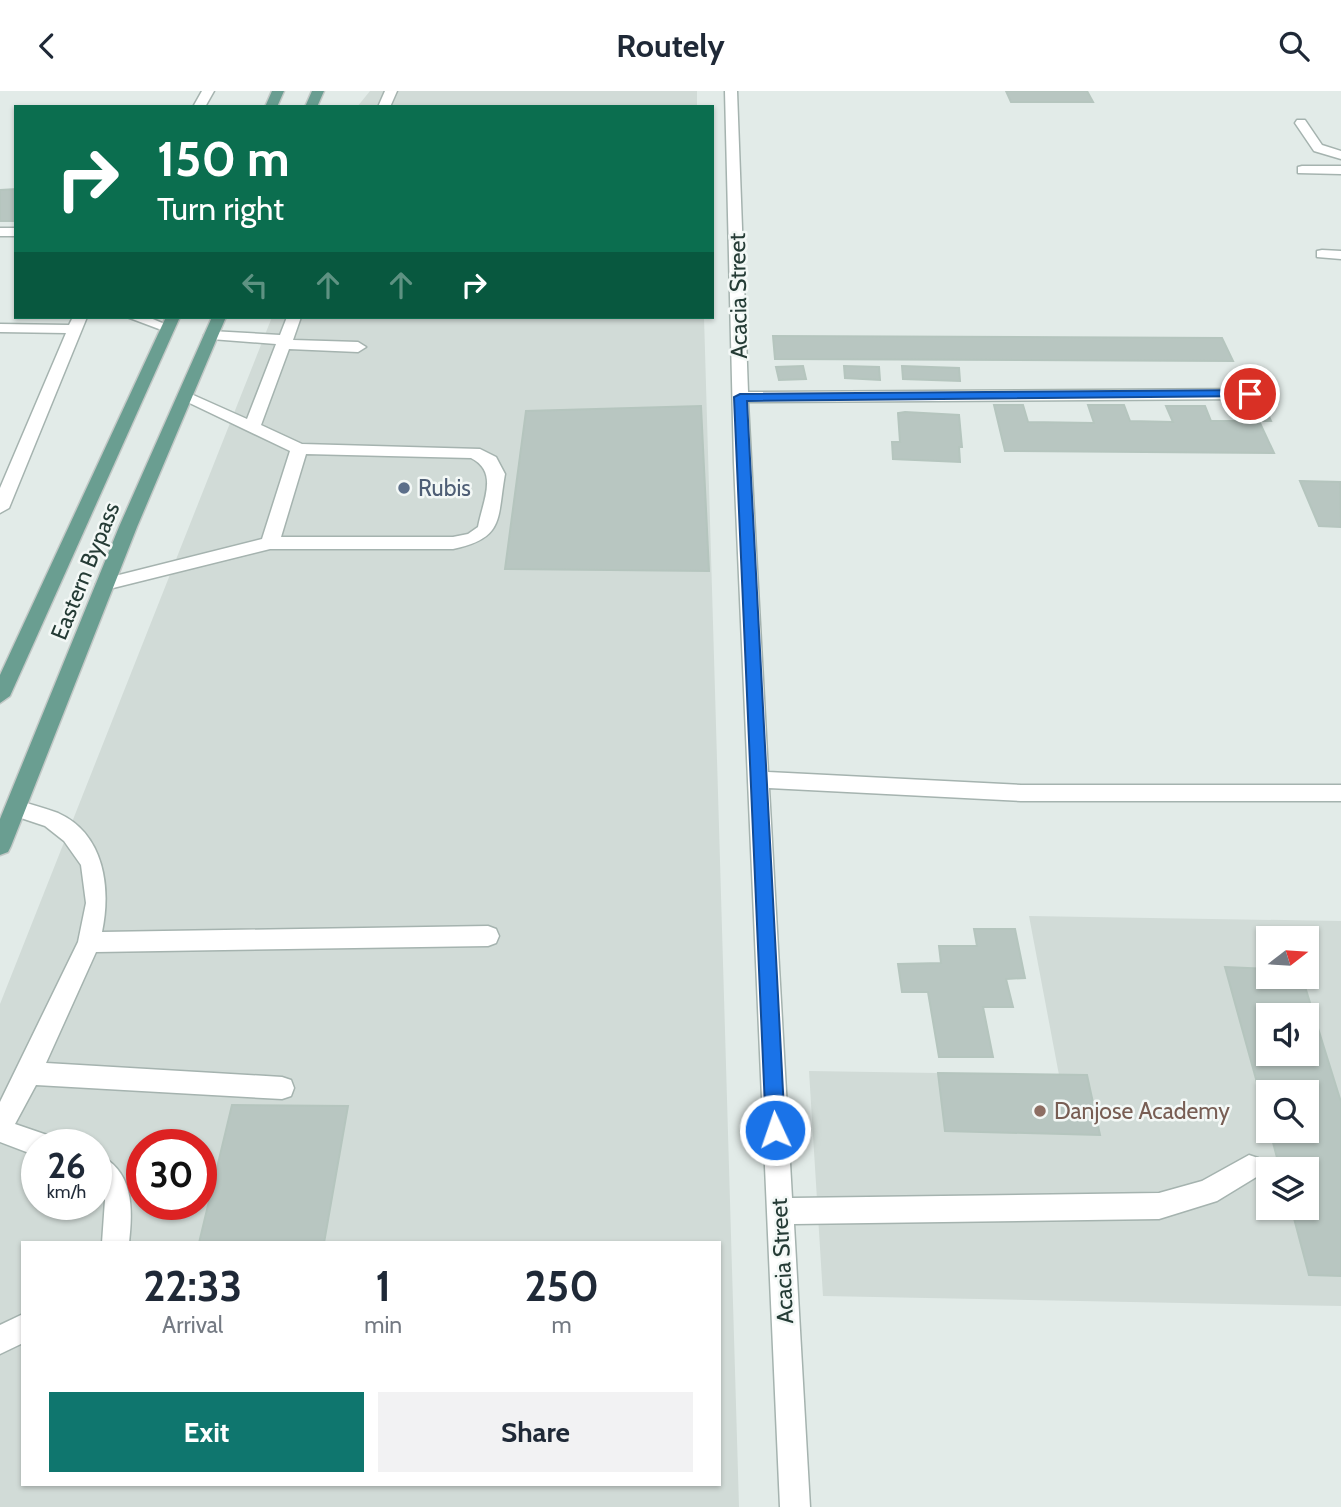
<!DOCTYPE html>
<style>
body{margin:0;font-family:Cabin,sans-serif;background:#f2f2f3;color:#1f2937;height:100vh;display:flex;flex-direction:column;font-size:26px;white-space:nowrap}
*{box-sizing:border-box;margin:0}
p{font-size:23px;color:#747a83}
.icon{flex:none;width:38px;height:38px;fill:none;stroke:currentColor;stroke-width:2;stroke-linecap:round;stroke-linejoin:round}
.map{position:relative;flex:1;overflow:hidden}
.drawer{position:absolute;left:21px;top:1150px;width:700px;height:245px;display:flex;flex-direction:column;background:#fff;border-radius:0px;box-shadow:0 2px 5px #0004}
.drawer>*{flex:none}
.banner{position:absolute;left:14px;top:14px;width:700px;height:214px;border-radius:0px;box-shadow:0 2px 5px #0004;background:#0b6e4f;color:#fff;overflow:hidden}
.needle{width:46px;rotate:73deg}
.fabs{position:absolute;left:1256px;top:835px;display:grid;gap:14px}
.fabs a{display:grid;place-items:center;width:63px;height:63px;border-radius:0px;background:#fff;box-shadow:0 2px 5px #0004;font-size:35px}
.speed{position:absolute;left:21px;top:1038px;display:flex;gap:14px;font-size:35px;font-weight:700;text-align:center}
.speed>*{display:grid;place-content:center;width:91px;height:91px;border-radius:50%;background:#fff;box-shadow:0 2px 5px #0004;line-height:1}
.speed small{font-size:18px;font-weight:400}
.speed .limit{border:10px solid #d22;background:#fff;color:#111}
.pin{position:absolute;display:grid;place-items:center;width:60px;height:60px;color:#fff;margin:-30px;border:4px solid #fff;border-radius:50%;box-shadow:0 2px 7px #0007}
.me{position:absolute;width:77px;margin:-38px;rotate:357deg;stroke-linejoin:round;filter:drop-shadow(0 0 5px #0008)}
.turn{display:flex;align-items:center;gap:24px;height:147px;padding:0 28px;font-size:32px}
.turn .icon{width:91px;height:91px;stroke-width:2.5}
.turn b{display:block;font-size:49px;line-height:60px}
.lanes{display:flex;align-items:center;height:66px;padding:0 28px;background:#0003;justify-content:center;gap:35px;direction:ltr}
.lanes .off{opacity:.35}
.eta{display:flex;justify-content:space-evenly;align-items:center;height:119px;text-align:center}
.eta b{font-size:42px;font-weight:700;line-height:49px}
.primary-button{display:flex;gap:14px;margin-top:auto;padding:14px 28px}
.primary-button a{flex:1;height:80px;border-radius:0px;background:#0f766e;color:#fff;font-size:28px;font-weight:700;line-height:80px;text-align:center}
.primary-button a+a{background:#f2f2f3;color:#1f2937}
header{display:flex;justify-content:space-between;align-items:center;height:91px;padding:0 28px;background:#fff;font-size:32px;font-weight:700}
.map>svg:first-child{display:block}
.built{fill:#d1dbd7;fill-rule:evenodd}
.building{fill:#b8c6c1;stroke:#b5c5be;stroke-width:2;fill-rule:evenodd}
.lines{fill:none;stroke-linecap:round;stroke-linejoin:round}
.minor-casing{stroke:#a5b3af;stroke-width:3}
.major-casing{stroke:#c2c8c6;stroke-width:3}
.minor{fill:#fff;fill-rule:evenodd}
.major{fill:#6a9e91;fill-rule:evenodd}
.route{fill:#1a73e8;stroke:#114b97;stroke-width:2}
.service-dot{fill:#5c6f8a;stroke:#f3f8f6;stroke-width:2.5}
.education-dot{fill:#8d6e63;stroke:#f3f8f6;stroke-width:2.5}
.labels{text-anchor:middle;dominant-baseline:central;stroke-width:5;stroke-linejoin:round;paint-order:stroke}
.street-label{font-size:23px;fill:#243b35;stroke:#f3f8f6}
.service-label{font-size:23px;fill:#4e5e75;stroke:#f3f8f6;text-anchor:start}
.education-label{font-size:23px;fill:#785e54;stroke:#f3f8f6;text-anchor:start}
</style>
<header><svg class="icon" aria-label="back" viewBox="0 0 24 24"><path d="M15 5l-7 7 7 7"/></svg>Routely<svg class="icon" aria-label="search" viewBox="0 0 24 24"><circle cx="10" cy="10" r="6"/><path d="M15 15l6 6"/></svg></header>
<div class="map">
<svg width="1341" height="1416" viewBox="0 0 1341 1416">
<rect width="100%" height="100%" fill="#e2ebe8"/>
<g class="built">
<polygon points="370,0 697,0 697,16 357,16"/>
<path d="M272,226H704L739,1416H0V913ZM37,1054H96V1113H37ZM142,1054H201V1113H142ZM23,1152H719V1393H23Z"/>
<path d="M1029,825L1341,830V1215L823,1205L809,980L1059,984ZM1269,847H1307V886H1269ZM1269,924H1307V962H1269ZM1269,1001H1307V1040H1269ZM1269,1078H1307V1116H1269Z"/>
</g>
<g class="building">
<polygon points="1006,0 1087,0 1093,11 1011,11"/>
<polygon points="16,98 16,130 0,130 0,99"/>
<polygon points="773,245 1222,247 1233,270 775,268"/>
<polygon points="803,275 806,288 779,289 776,276"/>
<polygon points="844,275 879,276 880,289 845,287"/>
<polygon points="902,275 959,277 960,290 903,288"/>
<polygon points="994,314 1023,314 1028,331 1094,332 1088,314 1124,314 1130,330 1173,331 1166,315 1205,315 1211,330 1245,330 1239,316 1265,317 1271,330 1259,330 1274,362 1005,360"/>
<polygon points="701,315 709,480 505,478 526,320"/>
<polygon points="905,321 959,324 962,356 959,356 960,371 893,368 892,351 900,351 898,322"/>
<polygon points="1300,390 1340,391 1341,436 1319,435"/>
<polygon points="974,838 1015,838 1025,887 1006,888 1013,916 983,916 993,966 939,966 928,901 902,901 898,873 941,872 939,855 977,855"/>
<path d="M1225,876L1269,878V886H1302L1341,1011V1185L1309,1184L1291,1116H1307V1078H1280L1270,1040H1307V1001H1269V1035ZM1269,924H1307V962H1269Z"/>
<polygon points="938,982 1087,984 1100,1044 945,1040"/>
<polygon points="232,1014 348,1015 324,1152 199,1152"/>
</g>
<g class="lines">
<g class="minor-casing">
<g id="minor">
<polygon points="202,0 214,0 205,16 193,16"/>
<polygon points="385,0 397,0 390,16 378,16"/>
<polygon points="725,0 737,0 748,301 1250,298 1258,303 1250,308 748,311 768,681 1021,694 1341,694 1341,710 1021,710 769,697 792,1107 1159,1102 1202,1090 1249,1064 1258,1067 1262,1076 1258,1085 1217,1110 1159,1128 794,1133 810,1416 780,1416 734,372"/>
<polygon points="1297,29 1305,29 1322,54 1341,60 1341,68 1314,60 1295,32"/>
<polygon points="1302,75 1341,75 1341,83 1298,82 1298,76"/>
<rect x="0" y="137" width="16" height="8"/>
<polygon points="1322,159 1341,160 1341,168 1317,166 1317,160"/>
<polygon points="73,226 87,226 9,417 0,422 0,397 66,242 0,241 0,233 69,234"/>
<polygon points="127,226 148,226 174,237 167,241"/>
<path d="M287,226H301L293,249L358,251L366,256L358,261L289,258L261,334L302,353L480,358L496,366L505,383C497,428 505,447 453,458H270L105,499L99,497L96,493L99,489L262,448L290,360L177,306L179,303H191L247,328L276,253L211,248L204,244L211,240L280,244ZM306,363L471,367C499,381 483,409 478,436L468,443L453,446H281Z"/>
<path d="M16,709C30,713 45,717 58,722C105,743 111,798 102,841L488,835L496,838L499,845L496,852L488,855L96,861L46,972L282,986L291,989L294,997L291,1005L282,1008L36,994L15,1033L50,1045L54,1054H37V1065L0,1051V1011L78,851L86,812L81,774L64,750L45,735L9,723L5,717L9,711Z"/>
<path d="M96,1063C134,1078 133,1118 129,1152H102L105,1109L96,1092Z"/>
<polygon points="23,1223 23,1252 0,1263 0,1234"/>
</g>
</g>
<g class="major-casing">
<g id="major">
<polygon points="272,0 284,0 277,16 265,16"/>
<polygon points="312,0 324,0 317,16 305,16"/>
<polygon points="166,226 180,226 10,605 0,612 0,584"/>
<polygon points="212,226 226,226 137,436 11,755 8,761 0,764 0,728 119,436"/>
</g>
</g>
<use href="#minor" class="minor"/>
<use href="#major" class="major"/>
</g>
<polygon class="route" points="1250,299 1256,303 1254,305 747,310 785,1039 782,1046 775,1048 768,1046 766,1039 734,306 740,303"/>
<circle class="service-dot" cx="404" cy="397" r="7"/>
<circle class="education-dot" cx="1040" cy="1020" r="7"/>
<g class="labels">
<g class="street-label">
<text transform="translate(738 205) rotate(-91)">Acacia Street</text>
<text transform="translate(85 480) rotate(-68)">Eastern Bypass</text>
<text transform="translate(782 1170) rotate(-93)">Acacia Street</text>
</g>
<g class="service-label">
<text x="418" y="397">Rubis</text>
</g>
<g class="education-label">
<text x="1054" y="1020">Danjose Academy</text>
</g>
</g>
</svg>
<div class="fabs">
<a><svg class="needle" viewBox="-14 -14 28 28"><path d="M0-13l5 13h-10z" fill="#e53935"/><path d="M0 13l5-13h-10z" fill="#747a83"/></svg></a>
<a><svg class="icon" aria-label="sound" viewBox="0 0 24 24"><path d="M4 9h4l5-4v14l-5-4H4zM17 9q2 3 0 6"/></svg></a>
<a><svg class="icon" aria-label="search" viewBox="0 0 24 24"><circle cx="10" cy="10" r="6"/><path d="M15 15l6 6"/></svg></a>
<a><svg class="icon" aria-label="layers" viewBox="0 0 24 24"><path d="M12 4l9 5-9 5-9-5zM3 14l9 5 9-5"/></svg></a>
</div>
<div class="speed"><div>26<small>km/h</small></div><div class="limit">30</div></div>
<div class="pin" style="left:1250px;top:303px;background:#d93025"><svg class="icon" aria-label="arrive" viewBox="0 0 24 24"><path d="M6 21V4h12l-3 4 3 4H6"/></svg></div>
<svg class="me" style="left:775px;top:1039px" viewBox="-20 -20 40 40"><circle r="17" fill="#1a73e8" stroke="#fff" stroke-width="3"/><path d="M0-11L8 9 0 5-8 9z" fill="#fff"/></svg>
<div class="banner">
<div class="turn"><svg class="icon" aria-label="right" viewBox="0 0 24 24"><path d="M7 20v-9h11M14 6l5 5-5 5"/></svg><div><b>150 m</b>Turn right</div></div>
<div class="lanes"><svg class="icon off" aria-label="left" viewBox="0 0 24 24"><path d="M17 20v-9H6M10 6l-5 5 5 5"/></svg><svg class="icon off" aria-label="ahead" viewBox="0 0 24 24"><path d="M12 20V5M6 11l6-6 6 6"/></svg><svg class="icon off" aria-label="ahead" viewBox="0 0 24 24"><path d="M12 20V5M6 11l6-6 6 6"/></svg><svg class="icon" aria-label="right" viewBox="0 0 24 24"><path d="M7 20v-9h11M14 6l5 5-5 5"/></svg></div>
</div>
<section class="drawer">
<div class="eta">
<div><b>22:33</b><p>Arrival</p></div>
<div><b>1</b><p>min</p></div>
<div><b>250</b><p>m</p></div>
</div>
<div class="primary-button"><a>Exit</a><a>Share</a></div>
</section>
</div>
